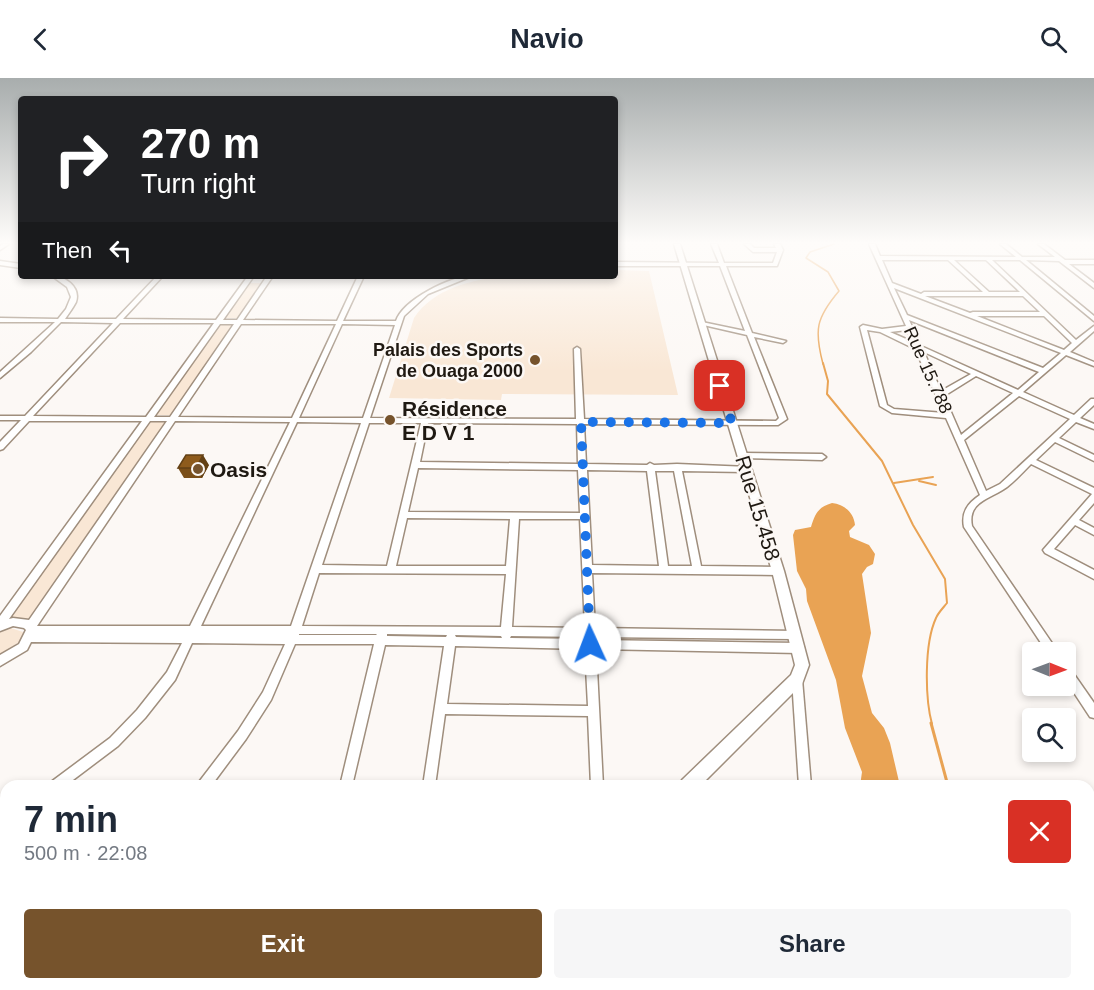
<!DOCTYPE html>
<meta charset="utf-8">
<style>
body{margin:0;font-family:Arial,sans-serif;background:#f6f6f7;color:#1f2937;height:100vh;display:flex;flex-direction:column;font-size:22px;white-space:nowrap}
*{box-sizing:border-box;margin:0}
p{font-size:20px;color:#747a83}
.icon{flex:none;width:33px;height:33px;fill:none;stroke:currentColor;stroke-width:2;stroke-linecap:round;stroke-linejoin:round}
.map{position:relative;flex:1;overflow:hidden}
.side{position:absolute;left:0px;top:702px;width:1095px;height:210px;display:flex;flex-direction:column;background:#fff;border-radius:18px 18px 0 0;box-shadow:0 3px 9px #0003}
.side>*{flex:none}
.top-card{position:absolute;left:18px;top:18px;width:600px;height:183px;border-radius:6px;box-shadow:0 3px 9px #0003;background:#202124;color:#fff;overflow:hidden}
.needle{width:39px;rotate:91deg}
.controls{position:absolute;left:1022px;top:564px;display:grid;gap:12px}
.controls a{display:grid;place-items:center;width:54px;height:54px;border-radius:6px;background:#fff;box-shadow:0 3px 9px #0003;font-size:30px}
.pin{position:absolute;display:grid;place-items:center;width:51px;height:51px;color:#fff;margin:-26px;border-radius:12px;box-shadow:0 3px 9px #0006}
.me{position:absolute;width:66px;margin:-33px;rotate:358deg;stroke-linejoin:round;filter:drop-shadow(0 0 4px #0008)}
.turn{display:flex;align-items:center;gap:21px;height:126px;padding:0 24px;font-size:27px}
.turn .icon{width:78px;height:78px;stroke-width:2.5}
.turn b{display:block;font-size:42px;line-height:51px}
.then{display:flex;align-items:center;height:57px;padding:0 24px;background:#0003;gap:12px;font-size:22px}
.round{display:grid;place-items:center;flex:none;width:63px;height:63px;border-radius:6px;background:#f6f6f7}
.summary{display:flex;align-items:center;justify-content:space-between;height:102px;padding:0 24px}
h1{font-size:36px;font-weight:600;line-height:45px}
.primary-button{display:flex;gap:12px;margin-top:auto;padding:12px 24px}
.primary-button a{flex:1;height:69px;border-radius:6px;background:#76532c;color:#fff;font-size:24px;font-weight:600;line-height:69px;text-align:center}
.primary-button a+a{background:#f6f6f7;color:#1f2937}
header{display:flex;justify-content:space-between;align-items:center;height:78px;padding:0 24px;background:#fff;font-size:27px;font-weight:600}
.map>svg:first-child{display:block}
.green{fill:#f9e7d5}
.water{fill:#e9a354}
.lines{fill:none;stroke-linecap:round;stroke-linejoin:round}
.stream-far2{stroke:#e9a354;stroke-width:1.5}
.stream-far1{stroke:#e9a354;stroke-width:2}
.stream{stroke:#e9a354;stroke-width:3}
.minor-casing{stroke:#9f8e7d;stroke-width:3}
.major-casing{stroke:#9f8e7d;stroke-width:3}
.minor{fill:#fff;fill-rule:evenodd}
.major{fill:#fff;fill-rule:evenodd}
.wall{fill:#7a4e18}
.shaded-wall{fill:#634014}
.building{fill:#8e5b1c;stroke:#634014;stroke-width:1.5}
.route{stroke:#1a73e8;stroke-width:10;stroke-dasharray:0 18}
.poi-dot{fill:#76532c;stroke:#fcf8f5;stroke-width:2}
.labels{text-anchor:middle;dominant-baseline:central;stroke-width:5;stroke-linejoin:round;paint-order:stroke}
.far-poi-label{font-size:18px;font-weight:bold;fill:#1f1912;stroke:#fcf8f5;text-anchor:end}
.far-street-label{font-size:18px;fill:#1f1912;stroke:#fcf8f5}
.poi-label{font-size:21px;font-weight:bold;fill:#1f1912;stroke:#fcf8f5;text-anchor:start}
.street-label{font-size:21px;fill:#1f1912;stroke:#fcf8f5}
</style>
<header><svg class="icon" aria-label="back" viewBox="0 0 24 24"><path d="M15 5l-7 7 7 7"/></svg>Navio<svg class="icon" aria-label="search" viewBox="0 0 24 24"><circle cx="10" cy="10" r="6"/><path d="M15 15l6 6"/></svg></header>
<div class="map">
<svg width="1094" height="912" viewBox="0 0 1094 912">
<rect width="100%" height="100%" fill="#fcf8f5"/>
<g class="green">
<path d="M615,192L649,193L678,317L502,316L501,322L389,320L414,240C451,184 557,198 615,198Z"/>
<polygon points="248,205 262,205 239,240 223,240"/>
<polygon points="218,246 234,246 172,337 153,337"/>
<polygon points="148,343 167,343 31,541 5,542"/>
<polygon points="11,550 23,554 22,562 0,577 0,554"/>
</g>
<g class="water">
<path d="M832,425C844,426 854,435 855,447L849,453L850,459L869,467L875,476L873,486L867,489L862,496L871,555L862,598L872,635L884,650L890,665L900,708H860L862,694L845,650L836,602L807,523L806,511L797,493L793,457L795,452L811,449C815,436 818,429 832,425Z"/>
<polygon points="916,906 984,906 974,912 920,912"/>
</g>
<g class="lines">
<path class="stream-far2" d="M823,286C814,252 816,240 839,213L828,194L806,180L810,174L834,166"/>
<g class="stream-far1">
<path d="M823,285L828,303L827,316L882,383L913,447L945,501L947,525C943,530 938,535 936,540C924,566 925,620 932,646"/>
<polyline points="919,403 936,407"/>
<polyline points="894,405 933,399"/>
</g>
<g class="stream">
<polyline points="931,645 948,708"/>
<polyline points="1052,906 1055,912"/>
</g>
<g class="minor-casing">
<g id="minor">
<polygon points="3,166 9,166 0,172 0,168"/>
<path d="M711,166H717L724,185H773L777,174H753L744,166H750L754,170H776L774,166H780L783,172L777,188H726L752,255L786,263L783,265L754,259L787,341L778,347L584,346L586,386L647,387L650,385L654,387L677,386L749,389L750,391L746,394L682,393L701,488L778,489L781,490L783,493L781,496L778,497L592,495L595,550L795,553L799,554L800,557L799,560L795,561L595,559V562L799,565L803,567L804,570L803,573L799,575L596,571L603,708H591L588,638L445,636L435,708H423L444,568L385,567L352,708H340L374,566H295L271,622L246,661L211,708H197L199,704L238,653L263,614L285,566L192,565L175,602L145,640L118,668L65,708H49L51,704L110,660L137,632L167,594L182,565L31,564L27,572L0,588V577L19,566L26,552L24,550L13,548L0,553V538L142,343H29L3,371L0,372V364L21,342H0V338H25L113,245L61,244L31,274L0,300V294L55,244H0V240L58,241L66,231L71,219L67,209L52,198C65,198 81,209 76,224C73,230 69,235 65,241H116L157,198H163L123,241L216,242L248,198H254L223,242H237L267,198H273L243,242L337,243L358,198H364L343,243H396C403,222 450,198 472,198L428,216L404,238L370,340L576,341L574,271L577,269L580,271L584,341L776,343L779,340L747,257L699,246L702,244L745,253L720,188H615V184L719,185ZM120,245H214L146,339L33,338ZM220,246H234L170,339H154ZM241,246H336L292,340L178,339ZM342,246L395,247L363,340H299ZM150,343H167L29,542L13,540L9,541ZM175,343L290,344L190,548H37ZM297,344L361,345L291,548H201ZM369,345H421L387,488L322,487ZM428,345L577,346L578,386L420,384ZM418,390L578,392L580,435L408,434ZM587,392L647,393L659,488L592,487ZM655,393H674L692,488H668ZM407,440L510,441L506,488H396ZM519,441H580L585,550L512,549ZM319,495L506,496L501,549L302,548ZM377,556L376,557H299V556ZM387,556L447,557L446,559L387,558ZM455,557L501,558L502,560L456,559ZM511,558L585,559V561L510,560ZM455,568L585,571L588,628L447,626Z"/>
<path d="M869,166H875L880,178L1016,179L1000,166H1006L1022,179H1055L1038,166H1044L1065,182H1094V186H1069L1094,205V210L1059,183L1026,182L1094,238V243L1020,182H992L1076,262L1094,248V253L1070,274L1094,284V288L1066,277L1023,314L1074,337L1091,321H1094V327L1080,340L1094,346V351L1076,344L1059,360L1094,377V383L1055,364L1036,382L1094,410V425L1079,442L1094,450V457L1075,447L1054,471L1094,492V501L1045,475L1043,472L1092,416L1031,386C1023,394 1016,402 1007,409C991,421 967,423 972,448L1058,574H1047L964,449C961,434 968,425 980,417L946,340L892,335L880,328L860,249L863,247L882,251L906,248ZM882,182H948L983,214H924L921,216L892,205ZM954,182H986L1020,214H989ZM894,210L1061,275L1043,290L907,237ZM925,218H1023L1040,234H973L970,235ZM977,238H1044L1072,265L1064,272ZM909,242L1039,294L1018,312L921,268ZM867,252L880,254L915,271L944,335L894,331L887,327ZM907,252L913,264L890,254ZM924,274L971,296L941,313ZM976,298L1013,315L961,357L944,318ZM1019,318L1070,341L1000,406L986,413L964,362Z"/>
<polygon points="0,183 21,186 21,190 0,187"/>
<polygon points="742,375 822,376 826,379 822,382 739,380 738,378 739,376"/>
<polygon points="1065,587 1069,589 1094,625 1094,640 1090,639 1065,601"/>
<polygon points="797,596 801,597 802,601 811,708 799,708 792,601 793,597"/>
<polygon points="6,729 6,742 0,744 0,731"/>
<polygon points="3,857 6,858 6,906 10,906 11,912 0,912 0,858"/>
<polygon points="295,906 309,906 309,912 293,912"/>
<polygon points="427,906 487,906 488,910 488,912 423,912"/>
<polygon points="532,906 548,906 551,912 534,912"/>
<polygon points="685,906 702,906 705,912 687,912"/>
<polygon points="810,906 824,906 825,912 809,912"/>
</g>
</g>
<g class="major-casing">
<g id="major">
<polygon points="674,166 680,166 784,493 809,587 802,606 700,708 680,708 682,702 791,597 795,587 772,493"/>
<polygon points="472,906 496,906 493,912 470,912"/>
</g>
</g>
<use href="#minor" class="minor"/>
<use href="#major" class="major"/>
</g>
<polygon class="wall" points="209,387 202,400 184,400 178,390"/>
<polygon class="shaded-wall" points="203,377 209,387 202,400 196,390"/>
<polygon class="building" points="186,377 203,377 196,390 178,390"/>
<linearGradient id="sky" x2="0" y2="1"><stop stop-color="#a8adad"/><stop offset="0.56" stop-color="#fefcfa"/><stop offset="1" stop-color="#fefcfa" stop-opacity="0"/></linearGradient>
<rect width="1094" height="294" fill="url(#sky)"/>
<g class="lines">
<polyline class="route" points="590,566 581,344 732,345 720,308"/>
</g>
<g class="poi-dot">
<circle cx="535" cy="282" r="6"/>
<circle cx="390" cy="342" r="6"/>
<circle cx="198" cy="391" r="6"/>
</g>
<g class="labels">
<g class="far-poi-label">
<text x="523" y="272">Palais des Sports<tspan x="523" dy="21">de Ouaga 2000</tspan></text>
</g>
<g class="far-street-label">
<text transform="translate(928 292) rotate(66)">Rue 15.788</text>
</g>
<g class="poi-label">
<text x="402" y="330">Résidence<tspan x="402" dy="24">E D V 1</tspan></text>
<text x="210" y="391">Oasis</text>
</g>
<g class="street-label">
<text transform="translate(758 430) rotate(73)">Rue 15.458</text>
</g>
</g>
</svg>
<div class="controls">
<a><svg class="needle" viewBox="-14 -14 28 28"><path d="M0-13l5 13h-10z" fill="#e53935"/><path d="M0 13l5-13h-10z" fill="#747a83"/></svg></a>
<a><svg class="icon" aria-label="search" viewBox="0 0 24 24"><circle cx="10" cy="10" r="6"/><path d="M15 15l6 6"/></svg></a>
</div>
<div class="pin" style="left:720px;top:308px;background:#d93025"><svg class="icon" aria-label="arrive" viewBox="0 0 24 24"><path d="M6 21V4h12l-3 4 3 4H6"/></svg></div>
<svg class="me" style="left:590px;top:566px" viewBox="-20 -20 40 40"><circle r="19" fill="#fff"/><path d="M0-13L10 11 0 6-10 11z" fill="#1a73e8"/></svg>
<div class="top-card">
<div class="turn"><svg class="icon" aria-label="right" viewBox="0 0 24 24"><path d="M7 20v-9h11M14 6l5 5-5 5"/></svg><div><b>270 m</b>Turn right</div></div>
<div class="then">Then<svg class="icon" aria-label="left" viewBox="0 0 24 24"><path d="M17 20v-9H6M10 6l-5 5 5 5"/></svg></div>
</div>
<section class="side">
<div class="summary"><div><h1>7 min</h1><p>500 m · 22:08</p></div><a class="round" style="background:#d93025;color:#fff"><svg class="icon" aria-label="close" viewBox="0 0 24 24"><path d="M6 6l12 12M18 6L6 18"/></svg></a></div>
<div class="primary-button"><a>Exit</a><a>Share</a></div>
</section>
</div>
